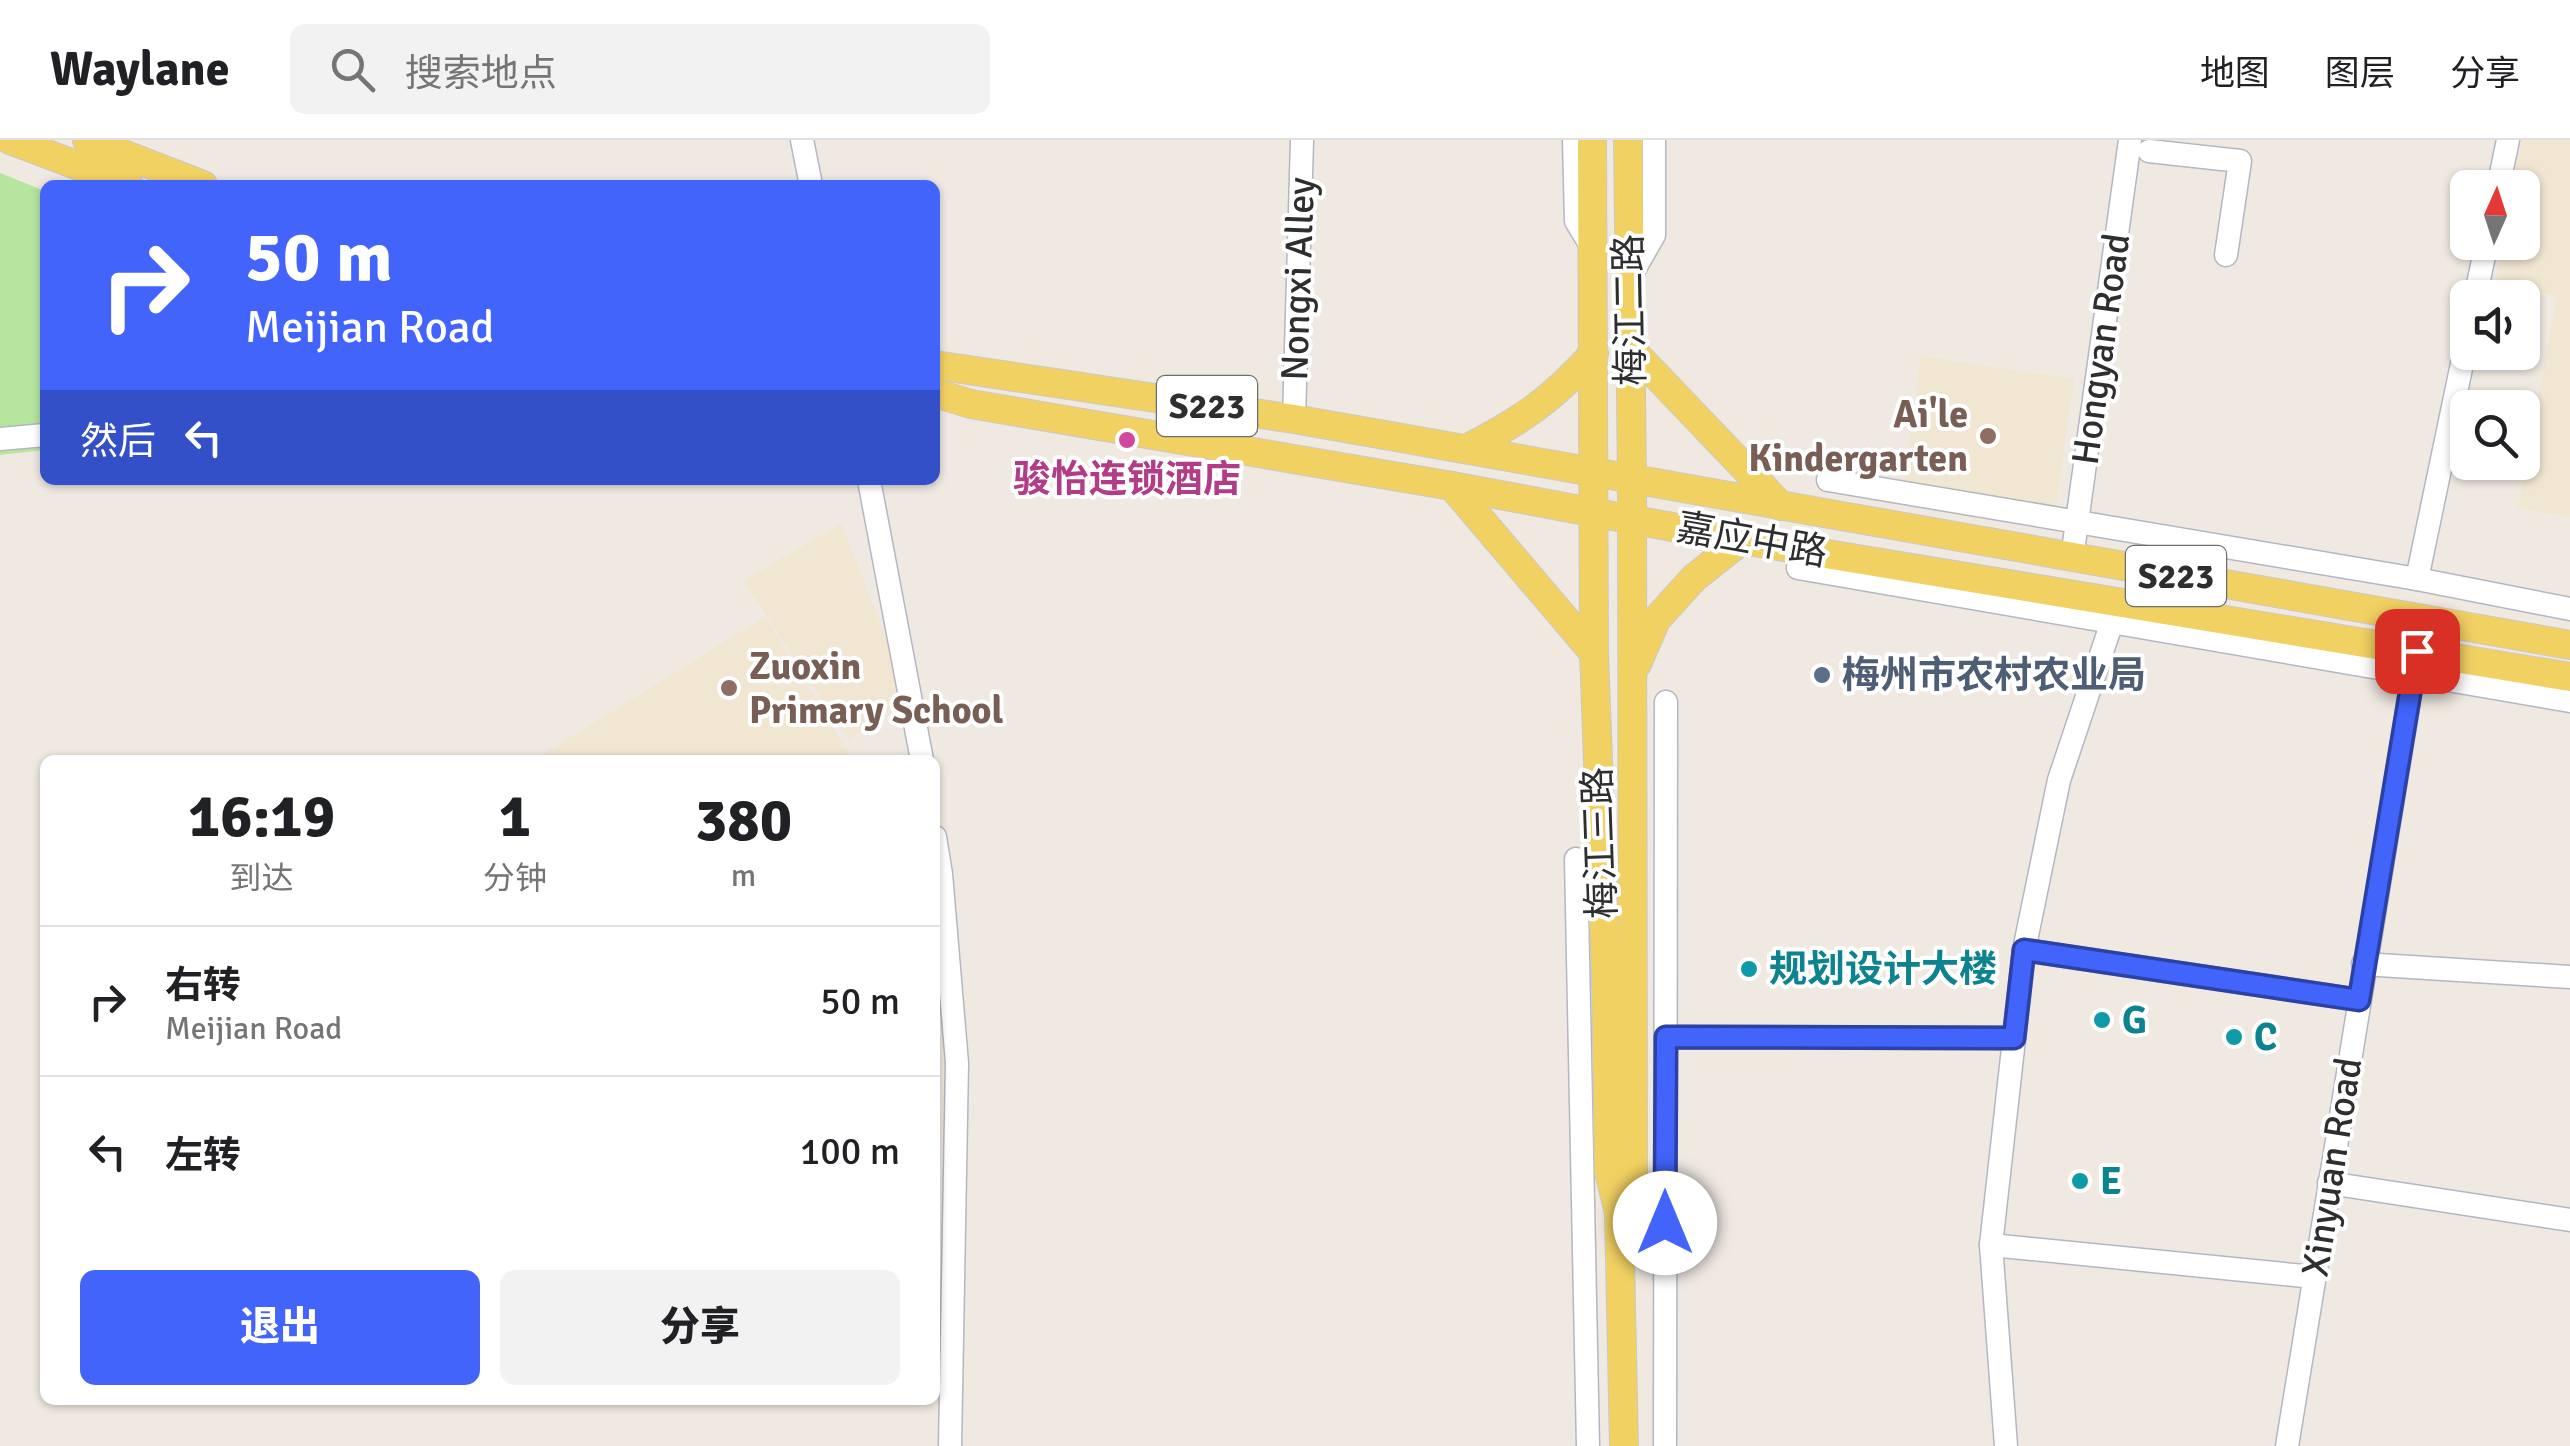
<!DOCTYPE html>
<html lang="zh">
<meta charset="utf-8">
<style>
body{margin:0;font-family:Signika,"Noto Sans SC",sans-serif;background:#f2f2f2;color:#202124;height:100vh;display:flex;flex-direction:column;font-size:38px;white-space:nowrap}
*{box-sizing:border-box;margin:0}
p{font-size:32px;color:#757577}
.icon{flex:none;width:55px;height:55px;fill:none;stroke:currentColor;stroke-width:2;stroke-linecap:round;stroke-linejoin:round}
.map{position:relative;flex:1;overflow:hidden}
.details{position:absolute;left:40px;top:615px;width:900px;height:650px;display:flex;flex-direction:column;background:#fff;border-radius:15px;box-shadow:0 2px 8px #0004}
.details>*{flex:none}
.top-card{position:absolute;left:40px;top:40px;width:900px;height:305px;border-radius:15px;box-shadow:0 2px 8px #0004;background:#4264fb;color:#fff;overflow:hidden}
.needle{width:65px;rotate:3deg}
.fabs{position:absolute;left:2450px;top:30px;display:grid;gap:20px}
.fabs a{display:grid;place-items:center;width:90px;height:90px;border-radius:15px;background:#fff;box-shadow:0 2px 8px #0004;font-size:50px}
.pin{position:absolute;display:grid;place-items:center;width:85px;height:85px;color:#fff;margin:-42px;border-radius:20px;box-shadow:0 5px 15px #0006}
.me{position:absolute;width:110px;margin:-55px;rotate:0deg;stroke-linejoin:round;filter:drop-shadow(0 0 8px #0008)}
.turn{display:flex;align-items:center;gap:35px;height:210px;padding:0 40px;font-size:45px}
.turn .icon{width:130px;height:130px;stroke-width:2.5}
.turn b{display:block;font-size:70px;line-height:85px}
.then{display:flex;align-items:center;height:95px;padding:0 40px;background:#0003;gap:20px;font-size:38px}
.eta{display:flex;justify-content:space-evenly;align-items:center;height:170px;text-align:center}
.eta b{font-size:60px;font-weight:800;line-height:70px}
.button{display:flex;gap:20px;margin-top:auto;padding:20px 40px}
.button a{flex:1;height:115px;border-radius:15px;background:#4264fb;color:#fff;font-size:40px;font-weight:800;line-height:115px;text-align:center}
.button a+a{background:#f2f2f2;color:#202124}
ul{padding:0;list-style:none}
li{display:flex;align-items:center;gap:30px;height:150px;padding:0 40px;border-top:2px solid #e0e0e0}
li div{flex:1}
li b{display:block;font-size:38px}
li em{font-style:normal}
header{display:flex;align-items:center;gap:60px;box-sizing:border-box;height:140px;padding:0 50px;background:#fff;border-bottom:2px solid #e0e0e0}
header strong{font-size:48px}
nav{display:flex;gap:55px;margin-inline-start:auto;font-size:35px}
.search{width:700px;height:90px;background:#f2f2f2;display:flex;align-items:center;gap:25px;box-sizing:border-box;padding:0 35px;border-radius:15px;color:#757577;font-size:38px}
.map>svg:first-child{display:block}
.education{fill:#f0e6d1}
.green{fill:#b6e59e}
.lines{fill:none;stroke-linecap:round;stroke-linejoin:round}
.minor-casing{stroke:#b4b7c1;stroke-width:25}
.major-casing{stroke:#c9c9c9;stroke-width:30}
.minor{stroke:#fff;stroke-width:22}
.major{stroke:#f2d163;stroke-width:28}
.route-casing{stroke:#2b41a3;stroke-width:25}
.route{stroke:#4264fb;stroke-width:18}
.education-dot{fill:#8d6e63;stroke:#fff;stroke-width:4}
.hotel-dot{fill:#d1479c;stroke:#fff;stroke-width:4}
.service-dot{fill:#5c6f8a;stroke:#fff;stroke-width:4}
.culture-dot{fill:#0f9aa8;stroke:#fff;stroke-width:4}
.labels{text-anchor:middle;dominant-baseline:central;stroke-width:8;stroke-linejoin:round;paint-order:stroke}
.shield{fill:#fff;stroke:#6d6d6d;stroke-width:2.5}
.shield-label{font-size:35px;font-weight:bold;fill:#2e2e2e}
.street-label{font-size:38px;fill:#2e2e2e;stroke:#fff}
.education-label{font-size:38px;font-weight:bold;fill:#785e54;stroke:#fff;text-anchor:end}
.hotel-label{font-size:38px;font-weight:bold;fill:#b23c85;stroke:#fff}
.service-label{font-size:38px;font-weight:bold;fill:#4e5e75;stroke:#fff;text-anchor:start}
.culture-label{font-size:38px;font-weight:bold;fill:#0d838f;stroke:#fff;text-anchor:start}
</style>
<header>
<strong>Waylane</strong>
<div class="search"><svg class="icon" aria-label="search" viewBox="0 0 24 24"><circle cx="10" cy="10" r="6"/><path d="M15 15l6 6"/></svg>搜索地点</div>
<nav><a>地图</a><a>图层</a><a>分享</a></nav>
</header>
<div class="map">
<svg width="2570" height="1306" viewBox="0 0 2570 1306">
<rect width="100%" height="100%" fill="#efe9e1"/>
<g class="education">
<polygon points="2522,0 2570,0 2570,377 2518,368 2557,156 2496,140 2503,103 2522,102 2522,48 2513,47"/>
<polygon points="1921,216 2074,239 2055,373 1902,353"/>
<polygon points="841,384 909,555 850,600 743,441"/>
<polygon points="765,477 853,620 534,620"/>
</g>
<polygon class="green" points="0,33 45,51 45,310 0,315"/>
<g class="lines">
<g class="minor-casing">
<g id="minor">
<polyline points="802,0 811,45"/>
<polyline points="1574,0 1576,81 1593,109"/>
<polyline points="2149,11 2240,21 2226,115"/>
<polyline points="2498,48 2508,0"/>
<polyline points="1630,137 1654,95 1654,0"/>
<polyline points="2475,158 2487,102"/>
<polyline points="1294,279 1302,0"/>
<polyline points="0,299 45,295"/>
<polyline points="869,340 922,620"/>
<polyline points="1828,340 2417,439 2570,469"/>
<polyline points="2072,418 2130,0"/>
<polyline points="1798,428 2570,561"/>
<polyline points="2417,439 2468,195"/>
<polyline points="935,697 941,734 957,923 950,1306"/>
<polyline points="1576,719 1588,1306"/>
<polyline points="2024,810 2359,860"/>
<polyline points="2363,824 2570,837"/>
<polyline points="1666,897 2014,898"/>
<polyline points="2329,1043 2570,1080"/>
<polyline points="1991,1105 2314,1137"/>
<polyline points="1665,1306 1666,562"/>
<polyline points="2006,1306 1991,1105 2024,810 2059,640 2110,488"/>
<polyline points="2287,1306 2417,511"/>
</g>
</g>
<g class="major-casing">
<g id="major">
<polyline points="10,0 129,45"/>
<polyline points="87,0 203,45"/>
<polyline points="1592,0 1594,513 1606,834 1609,1032 1619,1073 1624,1306"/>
<polyline points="1631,209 1781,366"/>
<polyline points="935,225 1294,279 2570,505"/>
<polyline points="935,253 971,264 1452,346 1742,400 2570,537"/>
<path d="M1466,309C1522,280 1552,260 1594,213"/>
<polyline points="1452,346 1594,513"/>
<polyline points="1637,524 1656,480 1694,438 1742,400"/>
<polyline points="1620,1072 1633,1033 1632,339 1628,0"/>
</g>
</g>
<use href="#minor" class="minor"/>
<use href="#major" class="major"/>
</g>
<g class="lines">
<g class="route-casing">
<polyline id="route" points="1665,1083 1666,897 2014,898 2024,810 2359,860 2417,511"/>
</g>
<use href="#route" class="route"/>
</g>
<g class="education-dot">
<circle cx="1988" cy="296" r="10"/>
<circle cx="729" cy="548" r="10"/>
</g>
<circle class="hotel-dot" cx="1127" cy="300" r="10"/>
<circle class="service-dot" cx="1822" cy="535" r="10"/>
<g class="culture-dot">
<circle cx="1749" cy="829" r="10"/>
<circle cx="2102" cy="880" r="10"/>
<circle cx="2234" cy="897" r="10"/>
<circle cx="2080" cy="1041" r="10"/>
</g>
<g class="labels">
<g class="shield">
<rect x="1157" y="236" width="100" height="60" rx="8"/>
<rect x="2126" y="406" width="100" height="60" rx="8"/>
</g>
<g class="shield-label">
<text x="1207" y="266">S223</text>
<text x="2176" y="436">S223</text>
</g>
<g class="street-label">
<text transform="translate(1298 139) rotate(-88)">Nongxi Alley</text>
<text transform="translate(1630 170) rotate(-91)">梅江二路</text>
<text transform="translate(2101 209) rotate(-82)">Hongyan Road</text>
<text transform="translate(1752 400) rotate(10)">嘉应中路</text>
<text transform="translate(1600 703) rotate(-92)">梅江三路</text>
<text transform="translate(2332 1027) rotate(-81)">Xinyuan Road</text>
</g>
<g class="education-label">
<text x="1968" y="274">Ai'le<tspan x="1968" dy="44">Kindergarten</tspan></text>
<text x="749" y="526" text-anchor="start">Zuoxin<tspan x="749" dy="44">Primary School</tspan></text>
</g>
<g class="hotel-label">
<text x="1127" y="339">骏怡连锁酒店</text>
</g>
<g class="service-label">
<text x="1842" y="535">梅州市农村农业局</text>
</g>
<g class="culture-label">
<text x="1769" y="829">规划设计大楼</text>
<text x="2122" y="880">G</text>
<text x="2254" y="897">C</text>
<text x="2100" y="1041">E</text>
</g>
</g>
</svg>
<div class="fabs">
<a><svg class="needle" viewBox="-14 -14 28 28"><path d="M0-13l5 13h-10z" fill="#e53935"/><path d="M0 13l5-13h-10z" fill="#757577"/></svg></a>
<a><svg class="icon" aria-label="sound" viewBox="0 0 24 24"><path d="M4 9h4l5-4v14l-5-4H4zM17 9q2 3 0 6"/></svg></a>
<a><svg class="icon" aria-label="search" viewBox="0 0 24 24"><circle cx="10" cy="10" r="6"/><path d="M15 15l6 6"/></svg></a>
</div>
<div class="pin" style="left:2417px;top:511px;background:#d93025"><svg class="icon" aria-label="arrive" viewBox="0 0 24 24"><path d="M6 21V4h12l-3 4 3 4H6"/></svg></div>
<svg class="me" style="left:1665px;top:1083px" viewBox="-20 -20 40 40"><circle r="19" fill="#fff"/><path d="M0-13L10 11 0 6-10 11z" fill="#4264fb"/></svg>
<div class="top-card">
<div class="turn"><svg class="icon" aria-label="right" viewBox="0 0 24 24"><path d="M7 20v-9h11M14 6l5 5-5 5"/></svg><div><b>50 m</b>Meijian Road</div></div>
<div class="then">然后<svg class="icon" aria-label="left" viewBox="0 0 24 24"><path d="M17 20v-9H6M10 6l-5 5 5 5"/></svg></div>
</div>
<section class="details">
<div class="eta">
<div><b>16:19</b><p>到达</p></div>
<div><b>1</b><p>分钟</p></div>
<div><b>380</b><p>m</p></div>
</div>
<ul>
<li><svg class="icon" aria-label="right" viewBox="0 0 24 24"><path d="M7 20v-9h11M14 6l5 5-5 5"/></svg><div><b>右转</b><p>Meijian Road</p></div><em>50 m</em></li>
<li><svg class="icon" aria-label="left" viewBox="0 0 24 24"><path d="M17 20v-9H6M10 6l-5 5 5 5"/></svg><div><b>左转</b></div><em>100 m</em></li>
</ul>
<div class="button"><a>退出</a><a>分享</a></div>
</section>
</div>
